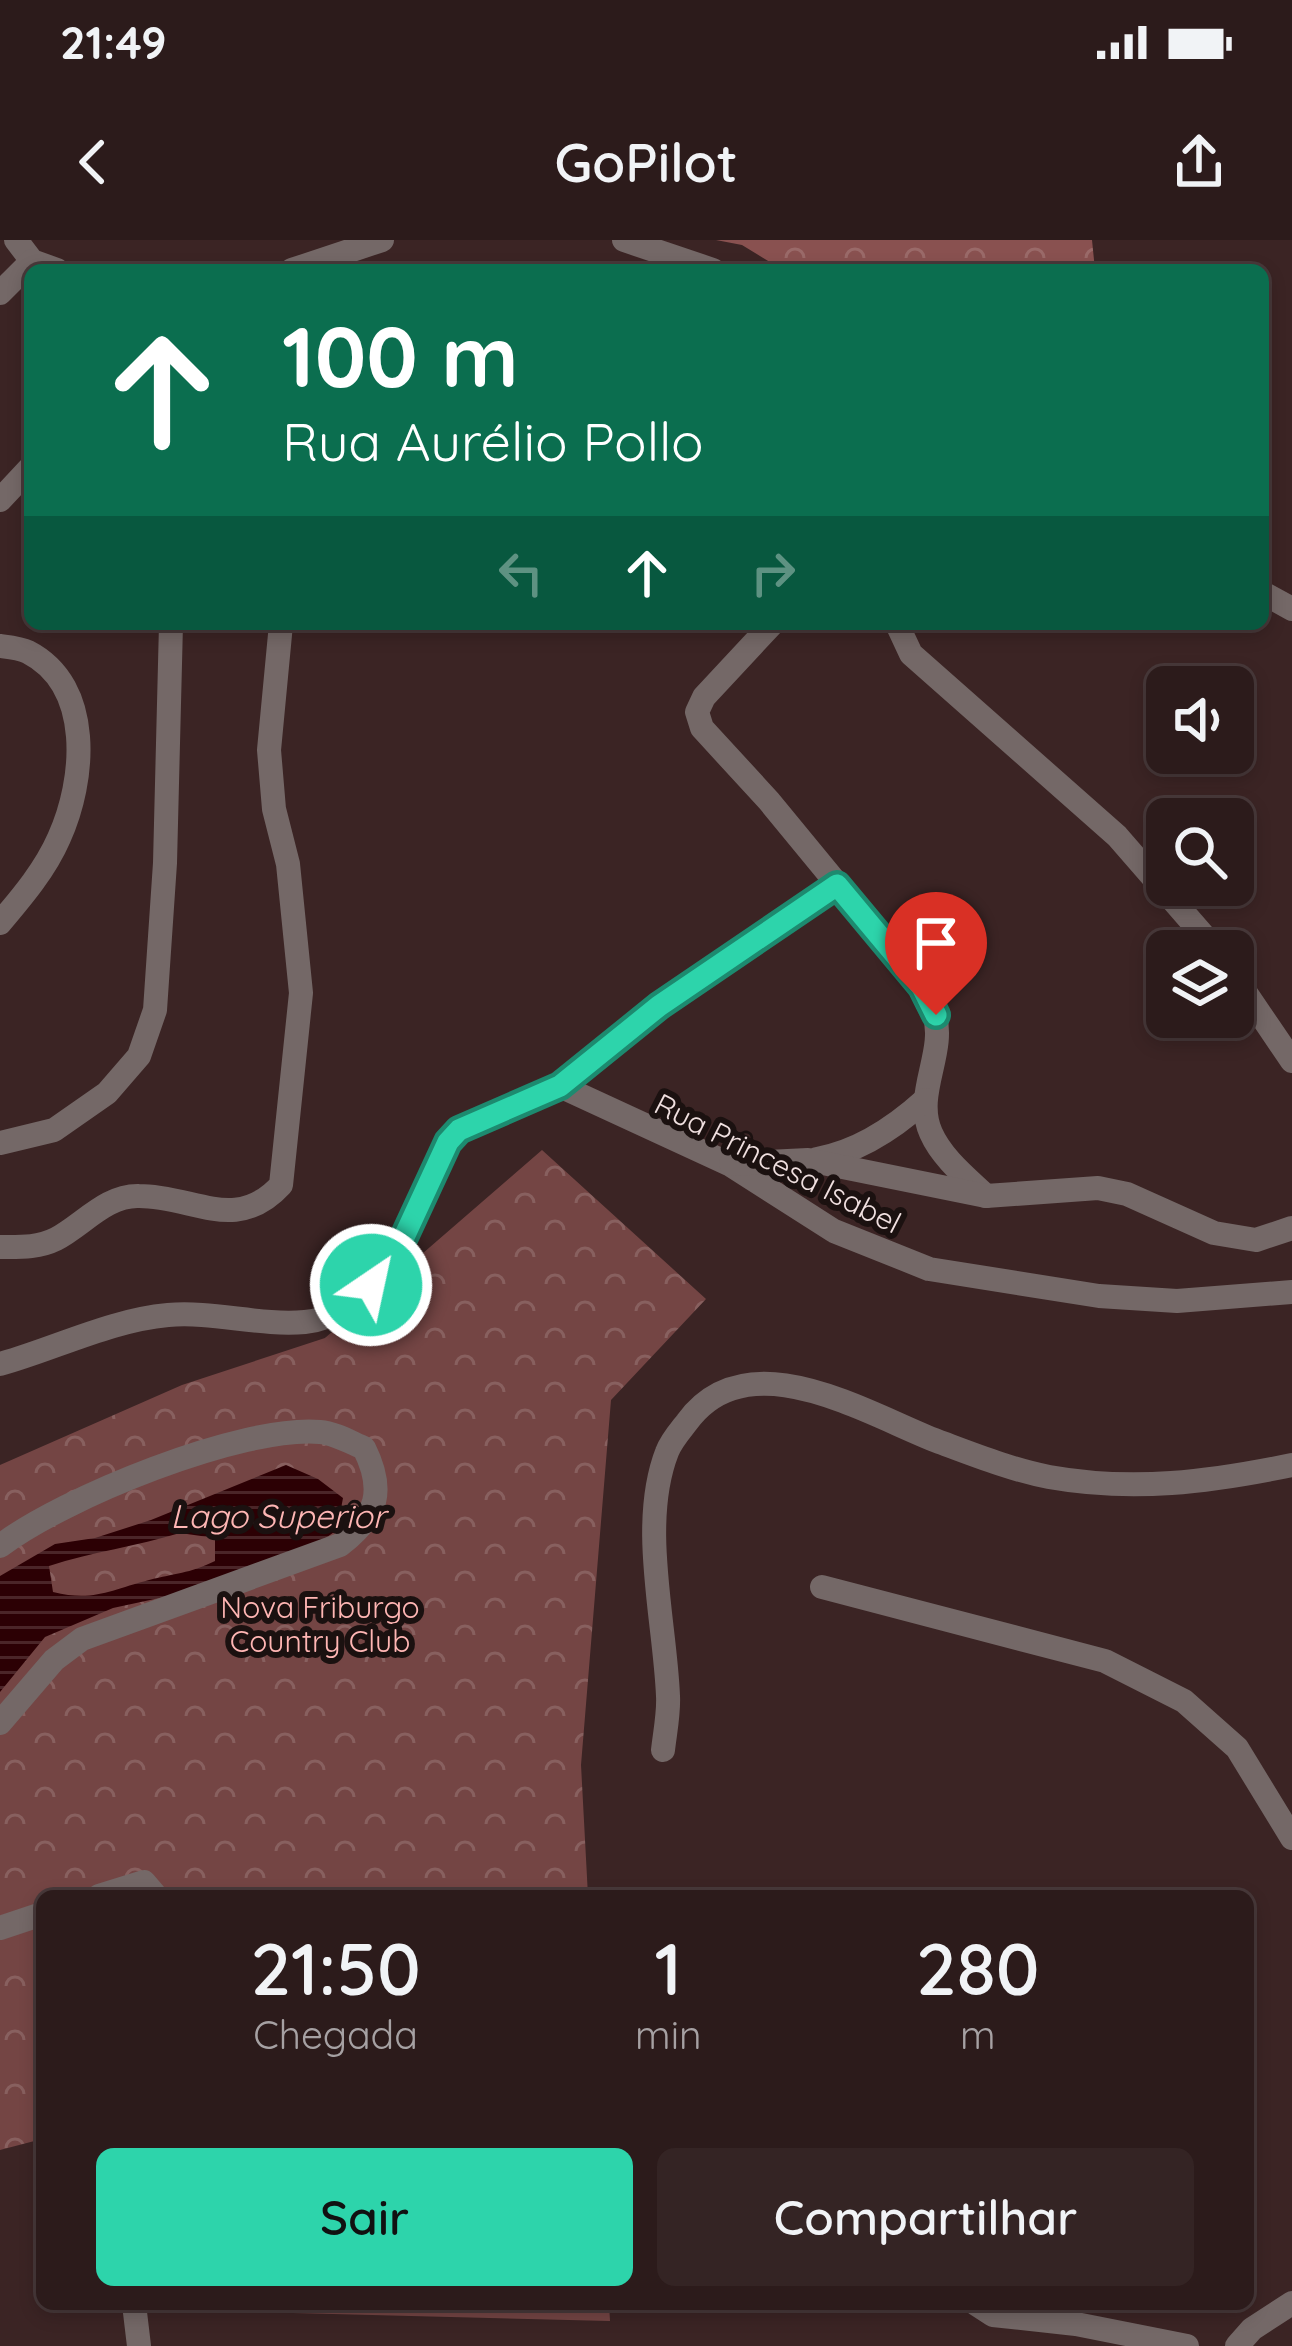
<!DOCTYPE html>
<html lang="pt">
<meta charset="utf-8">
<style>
body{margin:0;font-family:Quicksand,sans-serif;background:#342424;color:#f1f3f6;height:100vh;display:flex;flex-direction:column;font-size:45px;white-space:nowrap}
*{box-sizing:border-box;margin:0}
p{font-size:39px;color:#a6a1a3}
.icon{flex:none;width:66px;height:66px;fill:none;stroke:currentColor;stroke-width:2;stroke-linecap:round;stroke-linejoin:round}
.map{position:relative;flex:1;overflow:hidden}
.details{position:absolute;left:36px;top:1650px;width:1218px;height:420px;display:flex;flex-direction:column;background:#2c1b1b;border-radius:18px;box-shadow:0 6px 18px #0003,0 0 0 3px #48393a}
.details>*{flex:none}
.hud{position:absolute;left:24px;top:24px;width:1245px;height:366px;border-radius:18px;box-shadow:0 6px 18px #0003,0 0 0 3px #48393a;background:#0b6e4f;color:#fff;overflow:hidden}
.buttons{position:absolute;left:1146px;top:426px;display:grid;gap:24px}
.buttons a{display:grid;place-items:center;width:108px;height:108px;border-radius:18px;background:#2c1b1b;box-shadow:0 6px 18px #0003,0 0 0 3px #48393a;font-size:60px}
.pin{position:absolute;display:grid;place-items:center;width:102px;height:102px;color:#fff;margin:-123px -51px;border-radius:50% 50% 50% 0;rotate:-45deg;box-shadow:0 0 12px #0007}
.pin .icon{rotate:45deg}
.me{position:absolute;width:132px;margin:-66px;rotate:34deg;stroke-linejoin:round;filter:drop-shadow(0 0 9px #0008)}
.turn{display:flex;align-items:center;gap:42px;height:252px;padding:0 60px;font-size:54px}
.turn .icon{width:156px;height:156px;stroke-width:2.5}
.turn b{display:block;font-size:84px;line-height:102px}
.lanes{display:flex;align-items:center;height:114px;padding:0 60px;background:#0003;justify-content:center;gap:60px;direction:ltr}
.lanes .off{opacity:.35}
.eta{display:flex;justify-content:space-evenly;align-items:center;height:204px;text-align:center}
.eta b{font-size:72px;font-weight:600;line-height:84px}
.cta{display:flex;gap:24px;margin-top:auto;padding:24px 60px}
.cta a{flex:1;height:138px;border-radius:18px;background:#2dd4ab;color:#111;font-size:48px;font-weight:600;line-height:138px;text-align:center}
.cta a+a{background:#342424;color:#f1f3f6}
.status{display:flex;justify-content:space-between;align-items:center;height:84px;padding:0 60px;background:#2c1b1b;direction:ltr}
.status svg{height:33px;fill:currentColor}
header{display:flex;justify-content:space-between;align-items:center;height:156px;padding:0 60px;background:#2c1b1b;font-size:54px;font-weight:600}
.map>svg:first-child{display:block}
.forest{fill:url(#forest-crowns)}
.park{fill:url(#park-crowns)}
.water{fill:url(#water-rules);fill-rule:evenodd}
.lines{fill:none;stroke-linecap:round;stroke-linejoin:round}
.minor{stroke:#746867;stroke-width:24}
.route-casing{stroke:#1d8a6f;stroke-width:30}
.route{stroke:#2dd4ab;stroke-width:21}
.labels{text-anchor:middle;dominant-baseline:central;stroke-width:12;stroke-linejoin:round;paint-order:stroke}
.street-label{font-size:30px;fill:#f0e0e0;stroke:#1b1110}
.park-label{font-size:30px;fill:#ffb6b4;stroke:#1b1110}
.water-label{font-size:33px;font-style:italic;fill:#feb6b4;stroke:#1b1110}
</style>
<div class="status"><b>21:49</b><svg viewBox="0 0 49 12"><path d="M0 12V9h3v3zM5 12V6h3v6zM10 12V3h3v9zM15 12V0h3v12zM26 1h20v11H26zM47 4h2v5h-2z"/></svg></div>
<header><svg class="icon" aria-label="back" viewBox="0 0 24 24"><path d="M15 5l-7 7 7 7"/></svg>GoPilot<svg class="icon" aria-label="share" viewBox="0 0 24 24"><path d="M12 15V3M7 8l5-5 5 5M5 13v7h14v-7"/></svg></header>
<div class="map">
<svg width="1292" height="2106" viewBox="0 0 1292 2106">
<defs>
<pattern id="forest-crowns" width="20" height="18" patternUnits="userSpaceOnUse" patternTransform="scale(3)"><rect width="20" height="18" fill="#895150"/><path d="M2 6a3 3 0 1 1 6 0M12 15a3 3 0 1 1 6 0" fill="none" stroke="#9a6a69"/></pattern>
<pattern id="park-crowns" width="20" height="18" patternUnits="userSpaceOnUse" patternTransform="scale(3)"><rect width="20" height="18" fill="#744544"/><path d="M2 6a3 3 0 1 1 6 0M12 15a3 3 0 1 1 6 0" fill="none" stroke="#88605f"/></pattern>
<pattern id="water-rules" width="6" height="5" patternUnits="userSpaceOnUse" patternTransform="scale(3)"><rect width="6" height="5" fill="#2c0004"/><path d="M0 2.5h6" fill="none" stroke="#4b2528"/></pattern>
</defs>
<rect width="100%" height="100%" fill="#3b2424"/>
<polygon class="forest" points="716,0 1092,0 1095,30 783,30 742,5"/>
<g class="park">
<polygon points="542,910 706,1059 611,1160 581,1525 588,1656 42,1656 42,1899 0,1910 0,1225 182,1145 325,1098"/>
<polygon points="212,2064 609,2064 610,2081 215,2071"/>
</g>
<path class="water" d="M286,1225L318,1239L343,1258L337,1290L310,1309L201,1349L113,1368L45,1397L0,1452V1336L55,1304L95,1298L151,1280ZM180,1293L215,1298V1321C188,1334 176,1333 149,1340C110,1350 94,1362 53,1352L49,1326C92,1312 137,1306 180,1293Z"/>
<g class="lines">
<g class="minor">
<polyline points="16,0 32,21 57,30"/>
<polyline points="624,0 713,30"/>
<polyline points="292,30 382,0"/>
<polyline points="0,53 32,21"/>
<polyline points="0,260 30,228"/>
<polyline points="1263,353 1292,369"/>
<path d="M772,384L704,457L697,472L702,488L769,561L922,747C926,755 932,764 934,773C947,812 913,854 931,893C942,918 966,937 986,956"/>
<polyline points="897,384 911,414 1117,596 1217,711"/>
<path d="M0,406C8,407 20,408 28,412C94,446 85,541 59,598C45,630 22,657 0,683"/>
<polyline points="1233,734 1292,821"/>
<polyline points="560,846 729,924 834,991 929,1029 1099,1056 1177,1061 1292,1052"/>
<polyline points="0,903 54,890 107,853 139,816 155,770 165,623 171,384"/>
<path d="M817,919C858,912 894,888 925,860"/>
<polyline points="731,924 808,920 986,956 1098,948 1127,954 1214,993 1256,1000 1292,988"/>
<path d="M0,1007C20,1007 38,1008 56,999C83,985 106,955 139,956C194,956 236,994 281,945L301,753L288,624L274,569L269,510L281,384"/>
<path d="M0,1124C54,1109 111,1080 168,1075C213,1071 260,1086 305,1082C383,1075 420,962 448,902L459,890L560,846L659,767L837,645"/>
<path d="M0,1306C63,1258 242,1185 320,1192C334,1193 350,1202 364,1208C385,1250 378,1276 340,1305L82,1399L54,1420L0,1483"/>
<polyline points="822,1347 1105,1421 1184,1461 1237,1508 1292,1598"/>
<path d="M663,1510C665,1492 669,1473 668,1456C665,1380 639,1284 667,1212C671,1201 680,1191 687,1182C748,1099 865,1173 937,1201C972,1214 1012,1230 1049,1237C1133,1252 1210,1242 1292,1225"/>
<polyline points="99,1656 144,1642 156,1656"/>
<polyline points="0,1688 42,1674"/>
<polyline points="134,2064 139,2106"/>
<polyline points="976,2064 993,2075 1076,2084 1187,2106"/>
<polyline points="1237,2106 1252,2089 1292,2063"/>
</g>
</g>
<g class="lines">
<g class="route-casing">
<polyline id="route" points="371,1045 398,1010 448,902 459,890 560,846 659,766 837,645 922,747 936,775"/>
</g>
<use href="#route" class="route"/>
</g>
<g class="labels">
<g class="street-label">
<text transform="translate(778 923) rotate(27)">Rua Princesa Isabel</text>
</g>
<g class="park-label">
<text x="320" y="1367">Nova Friburgo<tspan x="320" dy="34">Country Club</tspan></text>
</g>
<g class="water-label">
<text x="278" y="1275">Lago Superior</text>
</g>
</g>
</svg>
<div class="buttons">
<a><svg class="icon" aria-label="sound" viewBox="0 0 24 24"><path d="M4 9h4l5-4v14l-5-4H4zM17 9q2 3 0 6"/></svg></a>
<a><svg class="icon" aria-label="search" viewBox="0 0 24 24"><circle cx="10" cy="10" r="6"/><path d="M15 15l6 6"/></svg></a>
<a><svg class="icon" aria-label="layers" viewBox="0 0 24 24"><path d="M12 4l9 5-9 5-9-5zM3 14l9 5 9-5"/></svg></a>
</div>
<div class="pin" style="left:936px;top:775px;background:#d93025"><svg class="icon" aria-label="arrive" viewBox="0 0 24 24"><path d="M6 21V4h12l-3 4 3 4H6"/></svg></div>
<svg class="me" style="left:371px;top:1045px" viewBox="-20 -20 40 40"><circle r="17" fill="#2dd4ab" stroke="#fff" stroke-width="3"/><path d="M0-11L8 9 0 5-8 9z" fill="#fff"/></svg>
<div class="hud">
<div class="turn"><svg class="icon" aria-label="ahead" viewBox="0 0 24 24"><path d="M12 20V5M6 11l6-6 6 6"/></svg><div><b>100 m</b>Rua Aurélio Pollo</div></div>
<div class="lanes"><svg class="icon off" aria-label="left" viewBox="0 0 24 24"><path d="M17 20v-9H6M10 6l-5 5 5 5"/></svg><svg class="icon" aria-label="ahead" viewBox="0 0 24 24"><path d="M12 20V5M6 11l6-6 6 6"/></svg><svg class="icon off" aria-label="right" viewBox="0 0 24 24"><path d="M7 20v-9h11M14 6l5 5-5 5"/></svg></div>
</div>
<section class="details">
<div class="eta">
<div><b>21:50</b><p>Chegada</p></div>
<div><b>1</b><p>min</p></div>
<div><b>280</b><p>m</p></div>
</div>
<div class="cta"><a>Sair</a><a>Compartilhar</a></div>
</section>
</div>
